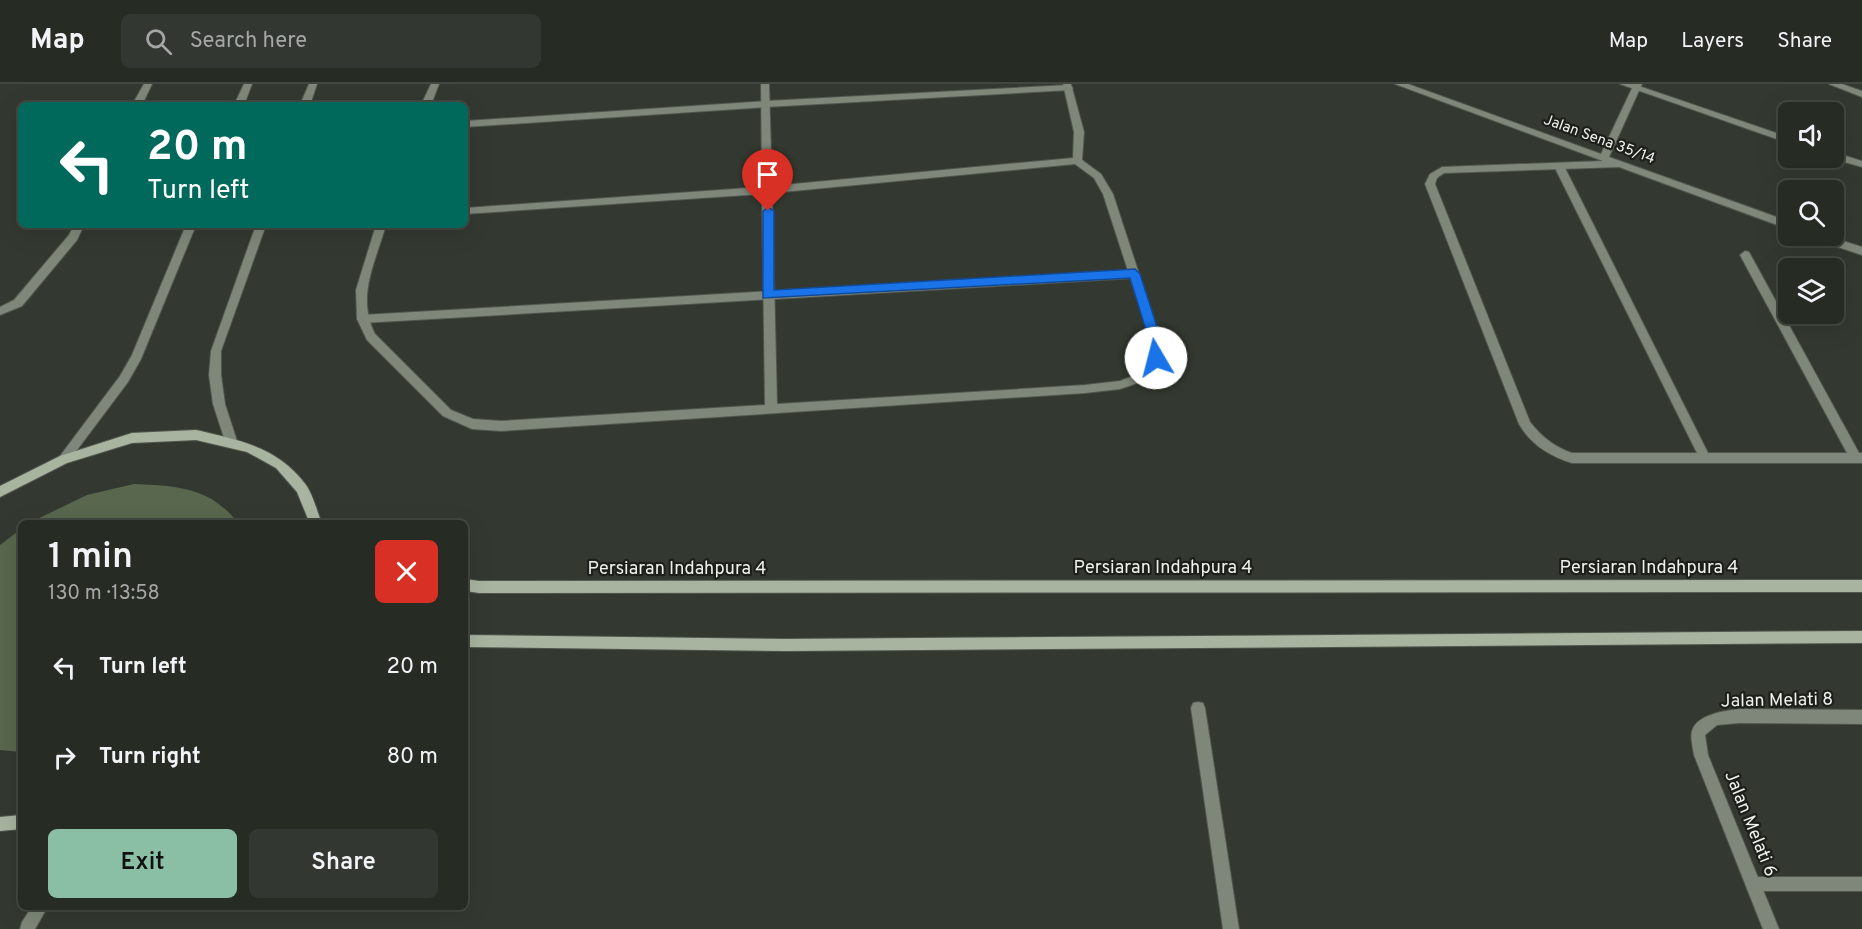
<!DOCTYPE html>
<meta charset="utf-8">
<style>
body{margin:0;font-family:Overpass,sans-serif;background:#323731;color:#f1f3f6;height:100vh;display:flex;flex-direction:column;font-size:22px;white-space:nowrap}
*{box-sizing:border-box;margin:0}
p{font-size:20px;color:#a4a7a6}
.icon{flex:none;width:33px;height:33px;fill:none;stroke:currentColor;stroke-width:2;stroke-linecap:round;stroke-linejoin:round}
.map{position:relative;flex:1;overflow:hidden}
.side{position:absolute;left:18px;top:436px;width:450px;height:390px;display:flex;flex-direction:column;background:#262b24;border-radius:9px;box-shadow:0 6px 24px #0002,0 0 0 2px #424741}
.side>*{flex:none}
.guide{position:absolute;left:18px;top:18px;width:450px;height:126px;border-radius:9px;box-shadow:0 6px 24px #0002,0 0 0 2px #424741;background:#00695c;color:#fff;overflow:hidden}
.buttons{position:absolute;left:1778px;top:18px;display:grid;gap:12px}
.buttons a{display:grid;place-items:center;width:66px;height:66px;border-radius:9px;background:#262b24;box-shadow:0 6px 24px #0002,0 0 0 2px #424741;font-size:30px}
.pin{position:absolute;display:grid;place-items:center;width:51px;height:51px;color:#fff;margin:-62px -26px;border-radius:50% 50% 50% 0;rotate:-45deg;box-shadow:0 0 6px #0007}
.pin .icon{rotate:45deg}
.me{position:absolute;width:66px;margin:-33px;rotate:352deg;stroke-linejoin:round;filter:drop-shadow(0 0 4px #0008)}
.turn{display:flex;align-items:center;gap:21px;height:126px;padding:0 30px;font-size:27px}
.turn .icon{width:78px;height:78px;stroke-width:2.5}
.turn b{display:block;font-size:42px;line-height:51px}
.round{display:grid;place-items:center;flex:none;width:63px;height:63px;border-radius:9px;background:#323731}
.summary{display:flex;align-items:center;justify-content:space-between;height:102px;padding:0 30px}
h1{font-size:36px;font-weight:600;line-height:45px}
.action{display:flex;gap:12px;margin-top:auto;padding:12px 30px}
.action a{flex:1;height:69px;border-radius:9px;background:#8abfa5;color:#111;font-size:24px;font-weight:600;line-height:69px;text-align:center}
.action a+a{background:#323731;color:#f1f3f6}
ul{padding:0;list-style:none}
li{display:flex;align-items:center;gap:18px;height:90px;padding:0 30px}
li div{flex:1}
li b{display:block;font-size:22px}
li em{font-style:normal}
header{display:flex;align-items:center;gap:36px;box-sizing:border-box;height:84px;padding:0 30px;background:#262b24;border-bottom:2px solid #424741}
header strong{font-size:28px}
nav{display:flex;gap:33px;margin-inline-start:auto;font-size:21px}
.search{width:420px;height:54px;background:#323731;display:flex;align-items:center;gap:15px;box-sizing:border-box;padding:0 21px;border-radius:9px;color:#a4a7a6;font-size:22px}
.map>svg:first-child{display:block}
.green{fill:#59674e}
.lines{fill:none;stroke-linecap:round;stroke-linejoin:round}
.lane-casing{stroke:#51574e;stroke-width:2}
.street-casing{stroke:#51574e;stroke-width:2}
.secondary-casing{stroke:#51574e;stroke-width:2}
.lane{fill:#7f877a;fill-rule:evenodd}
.street{fill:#7f877a;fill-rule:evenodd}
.secondary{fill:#a8b49f;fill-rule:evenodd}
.route{fill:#1a73e8;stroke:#114b97;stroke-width:1.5}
.labels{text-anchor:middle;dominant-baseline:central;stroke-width:4.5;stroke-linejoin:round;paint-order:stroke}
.far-street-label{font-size:15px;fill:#eef2ec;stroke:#1d1f1b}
.street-label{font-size:18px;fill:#eef2ec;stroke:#1d1f1b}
</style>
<header>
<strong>Map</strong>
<div class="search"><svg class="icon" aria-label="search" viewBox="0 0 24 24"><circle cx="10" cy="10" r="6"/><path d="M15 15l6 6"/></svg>Search here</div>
<nav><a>Map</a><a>Layers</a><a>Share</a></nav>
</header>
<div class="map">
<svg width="1862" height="845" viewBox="0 0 1862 845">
<rect width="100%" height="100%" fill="#333930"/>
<g class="green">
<path d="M134,400C177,402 210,403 238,439H29L87,411Z"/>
<polygon points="21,445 21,668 0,666 0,461"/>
</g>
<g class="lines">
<g class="lane-casing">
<g id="lane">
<polygon points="1620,0 1633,0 1788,53 1788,59"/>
<polygon points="1068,1 1073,4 1071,6 766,23 465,43 465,37 766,17"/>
<polygon points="1833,68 1862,77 1862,83 1830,74 1833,74"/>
<polygon points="1559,79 1564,82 1709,371 1711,374 1709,377 1701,377 1554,82"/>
<polygon points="1135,186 1140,190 1135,194 362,239 357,235 362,231"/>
<polygon points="1753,793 1862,793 1862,807 1753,807 1748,805 1746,800 1748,795"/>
</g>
</g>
<g class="street-casing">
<g id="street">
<polygon points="144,0 152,0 142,21 132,21"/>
<polygon points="244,0 252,0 244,21 234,21"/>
<polygon points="309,0 317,0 310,21 300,21"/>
<polygon points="431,0 439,0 431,21 421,21"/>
<path d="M761,0H769L772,102L1073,74L1074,48L1063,0H1071L1084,48L1082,76L1101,90L1113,110L1157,245L1161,274L1149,295L1120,305L1085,309L501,347L472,345L443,332L367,256L357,235L356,206L376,141H386C375,179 356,213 375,250L451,326L473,335L501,337L765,321L762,110L465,130V124L762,103ZM1075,80L1094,94L1103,110L1147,245L1150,274L1141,289L1120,297L1085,301L777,320L772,109Z"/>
<path d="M1395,0H1408L1601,70L1634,0H1642L1609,73L1788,137V145L1619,83L1444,89L1437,94L1435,100L1530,338C1541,352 1554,363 1572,369H1847L1740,171L1745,167L1749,168L1859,369H1862V379H1572C1550,372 1531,361 1519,340L1425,100L1430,90L1442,83L1603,77Z"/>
<polygon points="1829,0 1842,0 1862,7 1862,13"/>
<polygon points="74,141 84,141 77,156 22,222 0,231 0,223 14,216 69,151"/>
<polygon points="186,141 196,141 141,275 128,298 68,378 60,378 58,375 60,372 120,292 132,271"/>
<polygon points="256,141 266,141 221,267 221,291 225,320 238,360 236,363 228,363 226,360 213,320 209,291 211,267"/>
<polygon points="1813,152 1828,152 1862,163 1862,171 1814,155"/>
<polygon points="1198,618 1203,619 1205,624 1239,845 1223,845 1191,624 1193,619"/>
<path d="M1739,625L1862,626V640L1739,639L1717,641L1705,651L1708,671L1779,845H1763L1694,671C1693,664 1690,653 1692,647C1697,630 1725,627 1739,625Z"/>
<polygon points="31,824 47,824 35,845 20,845 22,838"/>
</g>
</g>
<g class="secondary-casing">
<g id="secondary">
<path d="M196,346C239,356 278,363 306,401C313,411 317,427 322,440H310L297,408L276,384L247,368L196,356L132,359L67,379L0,413V402L60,372L132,349Z"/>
<polygon points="465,495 479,497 1862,496 1862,508 479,509 465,507"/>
<polygon points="1862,547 1862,559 786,567 465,563 465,551 786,555"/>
<polygon points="21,731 21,745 0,747 0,733"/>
</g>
</g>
<use href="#lane" class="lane"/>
<use href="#street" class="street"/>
<use href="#secondary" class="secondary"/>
</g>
<polygon class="route" points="768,123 774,127 774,206 1135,185 1140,190 1158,246 1162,274 1156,278 1150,274 1146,246 1130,194 763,214 763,127"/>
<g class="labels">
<g class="far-street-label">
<text transform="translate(1599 56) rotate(20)">Jalan Sena 35/14</text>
</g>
<g class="street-label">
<text x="1163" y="484">Persiaran Indahpura 4</text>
<text x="1649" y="484">Persiaran Indahpura 4</text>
<text x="677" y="485">Persiaran Indahpura 4</text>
<text transform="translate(1777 617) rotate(-1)">Jalan Melati 8</text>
<text transform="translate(1750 740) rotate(68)">Jalan Melati 6</text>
</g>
</g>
</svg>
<div class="buttons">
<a><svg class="icon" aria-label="sound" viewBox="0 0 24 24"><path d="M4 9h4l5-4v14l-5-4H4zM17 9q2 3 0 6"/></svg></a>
<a><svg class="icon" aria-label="search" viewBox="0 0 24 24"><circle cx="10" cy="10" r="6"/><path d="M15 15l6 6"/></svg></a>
<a><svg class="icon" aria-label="layers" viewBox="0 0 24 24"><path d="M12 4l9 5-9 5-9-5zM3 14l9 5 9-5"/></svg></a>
</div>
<div class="pin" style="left:768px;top:127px;background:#d93025"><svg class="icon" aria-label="arrive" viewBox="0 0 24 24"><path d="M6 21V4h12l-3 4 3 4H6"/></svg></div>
<svg class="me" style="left:1156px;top:274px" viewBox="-20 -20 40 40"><circle r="19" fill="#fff"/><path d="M0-13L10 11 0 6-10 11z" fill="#1a73e8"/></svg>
<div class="guide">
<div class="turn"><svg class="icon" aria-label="left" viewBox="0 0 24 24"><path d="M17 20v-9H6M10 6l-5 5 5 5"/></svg><div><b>20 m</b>Turn left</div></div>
</div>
<section class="side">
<div class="summary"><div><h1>1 min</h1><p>130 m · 13:58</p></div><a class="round" style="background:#d93025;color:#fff"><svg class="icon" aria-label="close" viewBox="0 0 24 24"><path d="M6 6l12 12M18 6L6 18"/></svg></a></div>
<ul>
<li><svg class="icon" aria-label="left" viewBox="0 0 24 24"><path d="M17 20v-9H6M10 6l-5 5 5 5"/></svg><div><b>Turn left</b></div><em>20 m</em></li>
<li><svg class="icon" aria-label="right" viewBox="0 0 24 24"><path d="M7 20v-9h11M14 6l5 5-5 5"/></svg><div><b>Turn right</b></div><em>80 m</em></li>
</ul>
<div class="action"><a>Exit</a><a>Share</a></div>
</section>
</div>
